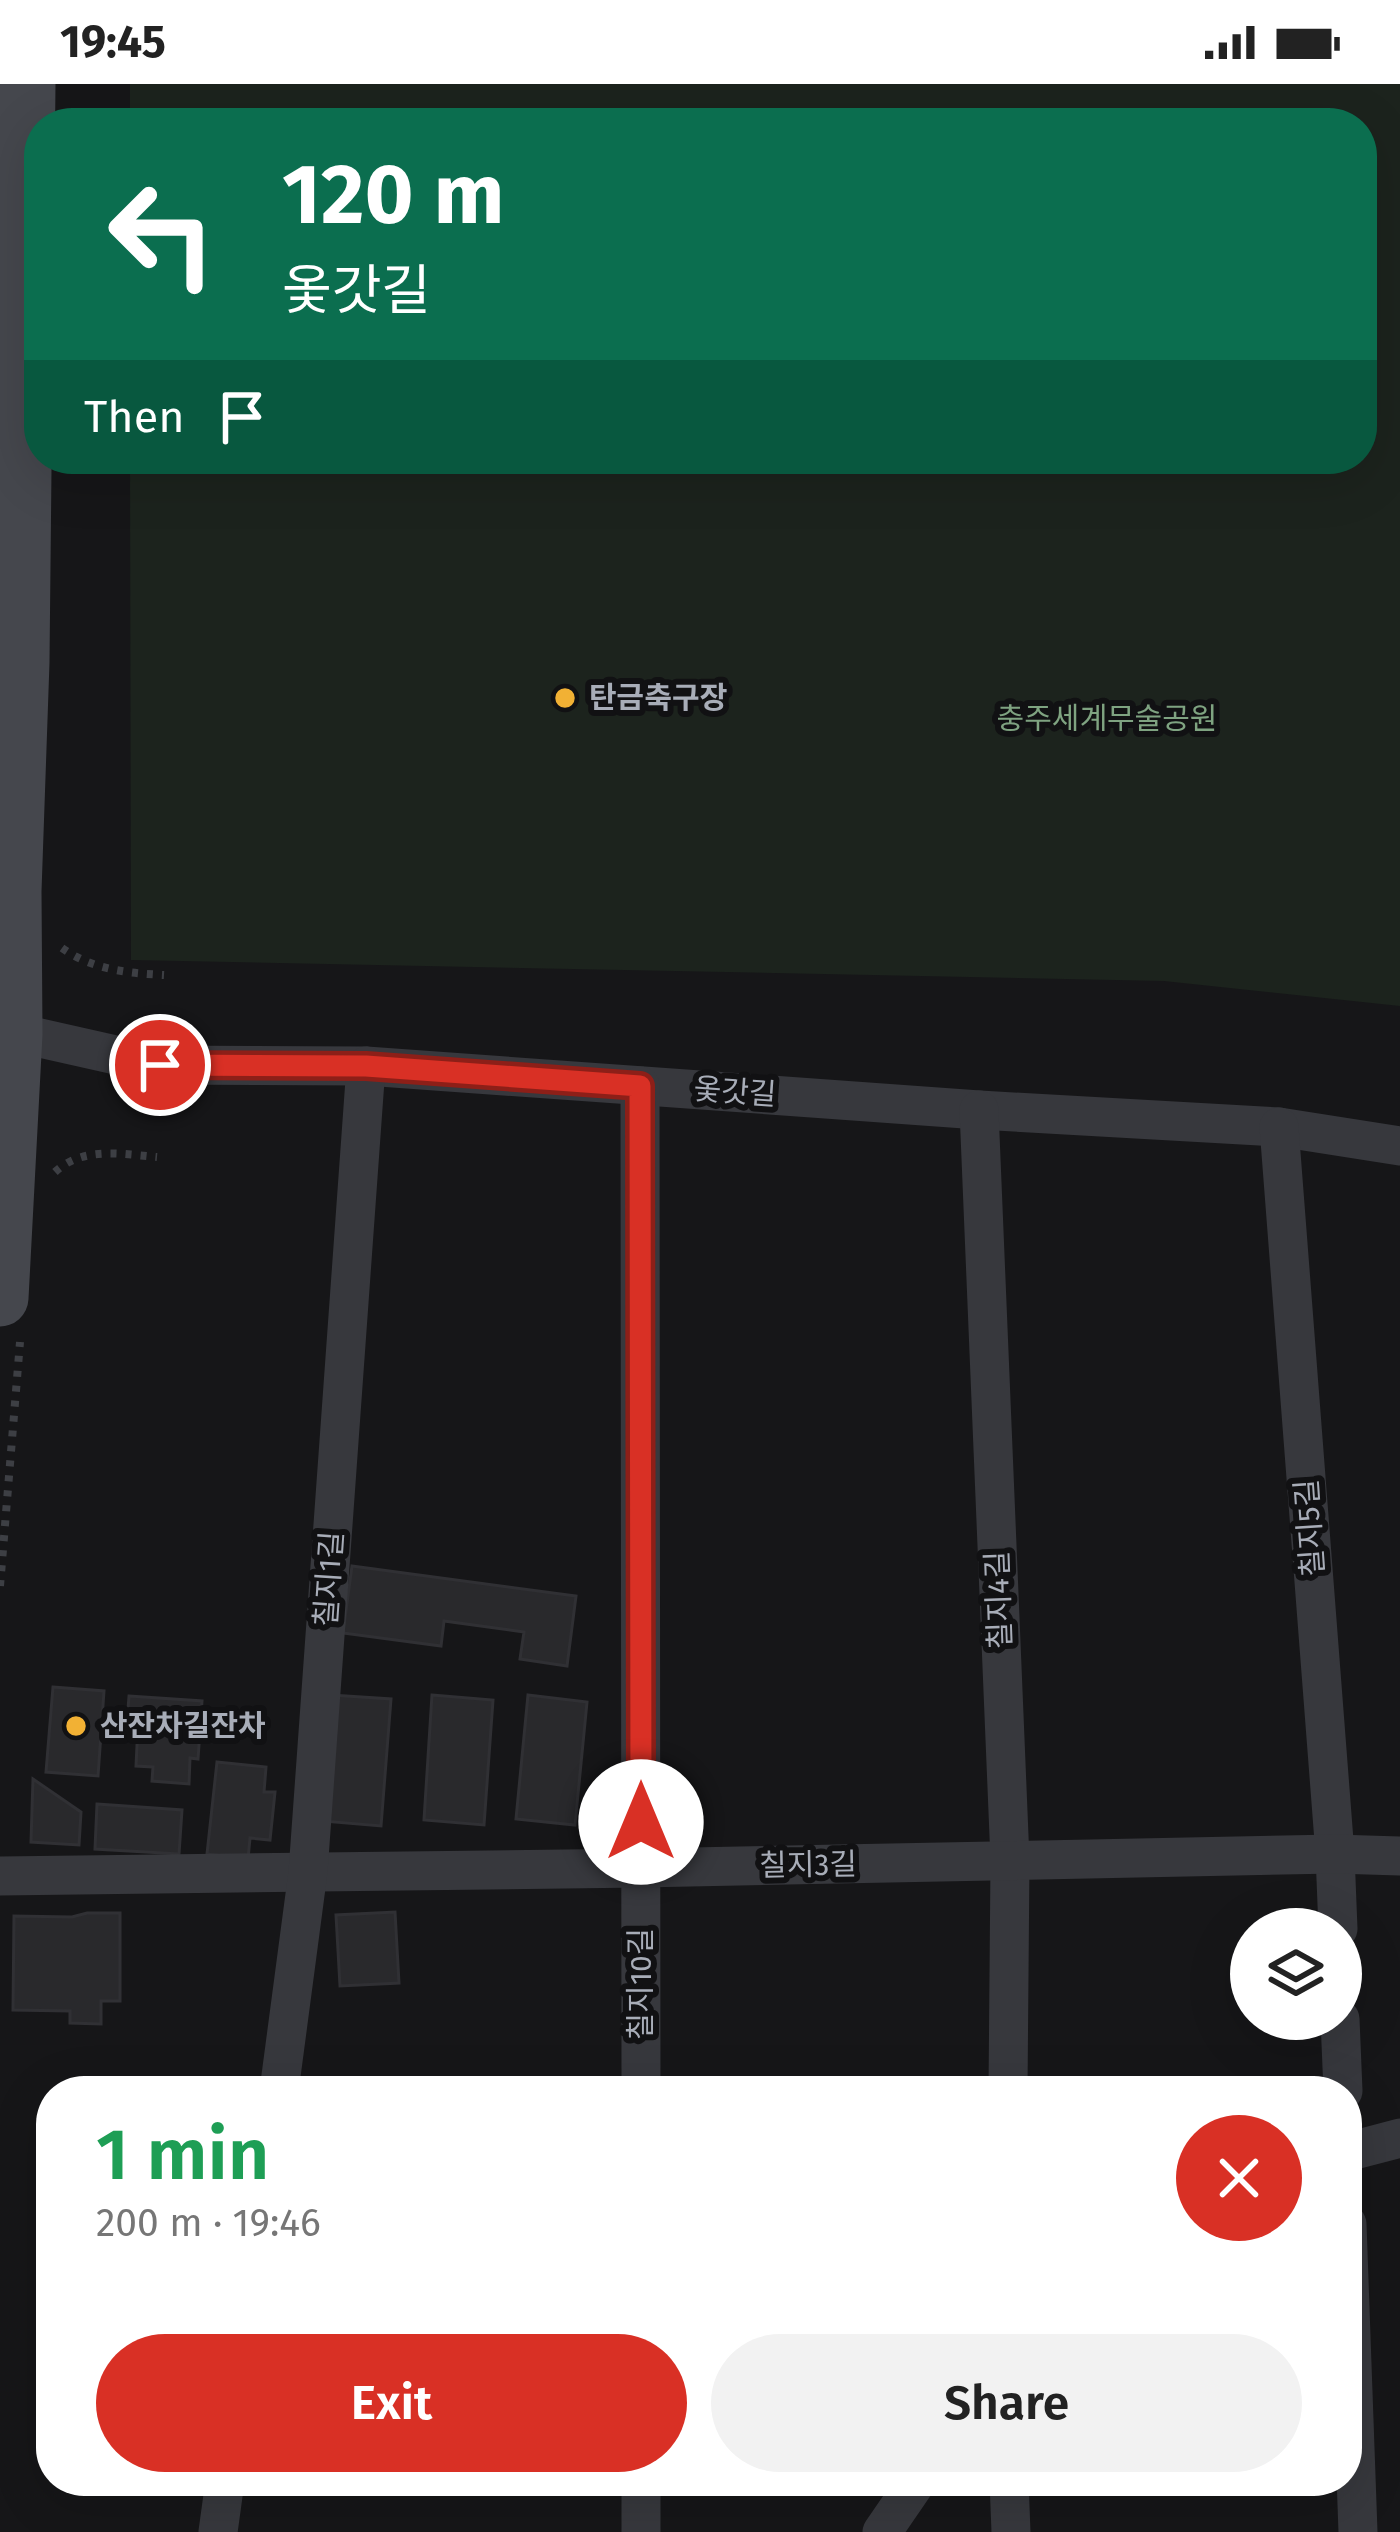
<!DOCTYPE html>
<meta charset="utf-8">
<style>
body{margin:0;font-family:"Fira Sans","Noto Sans KR",sans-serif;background:#f2f2f2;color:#222;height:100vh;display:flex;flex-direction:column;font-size:45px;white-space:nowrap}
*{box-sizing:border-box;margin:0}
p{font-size:39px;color:#767676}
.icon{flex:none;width:66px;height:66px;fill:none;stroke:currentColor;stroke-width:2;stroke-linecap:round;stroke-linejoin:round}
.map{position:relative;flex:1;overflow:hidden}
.drawer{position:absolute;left:36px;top:1992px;width:1326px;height:420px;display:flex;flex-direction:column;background:#fff;border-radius:48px;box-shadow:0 12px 48px #0002}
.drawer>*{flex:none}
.hud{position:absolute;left:24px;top:24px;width:1353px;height:366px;border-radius:48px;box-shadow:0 12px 48px #0002;background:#0b6e4f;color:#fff;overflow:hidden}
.fabs{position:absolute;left:1230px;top:1824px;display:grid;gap:24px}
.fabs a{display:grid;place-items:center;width:132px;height:132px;border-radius:50%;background:#fff;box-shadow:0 12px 48px #0002;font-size:60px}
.pin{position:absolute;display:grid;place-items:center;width:102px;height:102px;color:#fff;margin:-51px;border:6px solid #fff;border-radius:50%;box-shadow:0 3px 12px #0007}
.me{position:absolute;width:132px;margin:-66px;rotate:0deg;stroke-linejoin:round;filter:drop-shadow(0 0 9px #0008)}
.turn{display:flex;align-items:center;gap:42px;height:252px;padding:0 60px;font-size:54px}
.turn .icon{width:156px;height:156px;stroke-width:2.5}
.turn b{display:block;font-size:84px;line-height:102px}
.then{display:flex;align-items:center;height:114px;padding:0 60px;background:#0003;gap:24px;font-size:45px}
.round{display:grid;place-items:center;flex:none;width:126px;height:126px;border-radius:63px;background:#f2f2f2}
.summary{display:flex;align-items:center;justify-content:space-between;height:204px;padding:0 60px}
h1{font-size:72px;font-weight:600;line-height:90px;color:#1e9e55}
.cta{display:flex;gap:24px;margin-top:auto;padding:24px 60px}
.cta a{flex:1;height:138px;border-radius:72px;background:#d93025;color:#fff;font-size:48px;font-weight:600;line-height:138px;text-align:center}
.cta a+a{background:#f2f2f2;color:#222}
.status{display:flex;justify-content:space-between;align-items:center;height:84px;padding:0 60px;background:#fff;direction:ltr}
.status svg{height:33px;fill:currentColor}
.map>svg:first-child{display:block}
.green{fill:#1c231d}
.building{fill:#29292c;stroke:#303034;stroke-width:3}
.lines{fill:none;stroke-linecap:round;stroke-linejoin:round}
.path{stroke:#3d3f44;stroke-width:8;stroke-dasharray:6 9;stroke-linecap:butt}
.street{stroke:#37383d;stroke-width:39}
.secondary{stroke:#45474d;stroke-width:57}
.route-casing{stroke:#8d1f18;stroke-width:30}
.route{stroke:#d93025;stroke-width:21}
.poi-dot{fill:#f2b134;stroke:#111113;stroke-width:4.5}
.labels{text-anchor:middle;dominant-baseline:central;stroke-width:12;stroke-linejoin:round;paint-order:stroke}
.poi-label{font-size:30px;font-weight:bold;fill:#a8adb8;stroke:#111113;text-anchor:start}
.park-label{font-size:30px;fill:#7fa381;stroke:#111113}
.street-label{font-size:30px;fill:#a8adb8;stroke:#111113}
</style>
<div class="status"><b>19:45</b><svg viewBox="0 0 49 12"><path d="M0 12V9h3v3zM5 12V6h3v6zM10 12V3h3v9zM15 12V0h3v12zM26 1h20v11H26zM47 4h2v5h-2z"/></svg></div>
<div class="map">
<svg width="1400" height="2448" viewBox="0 0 1400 2448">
<rect width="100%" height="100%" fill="#161618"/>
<polygon class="green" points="130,0 1400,0 1400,922 1164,897 131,876 130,375 1362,375 1362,39 130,39"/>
<g class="building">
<polygon points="352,1482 576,1512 567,1582 520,1575 524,1548 444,1537 441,1562 343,1549"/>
<polygon points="53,1603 104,1607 98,1692 46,1688"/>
<polygon points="331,1611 391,1615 381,1742 322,1737"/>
<polygon points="432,1611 493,1616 484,1741 424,1736"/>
<polygon points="528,1611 587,1618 575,1741 516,1735"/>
<polygon points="129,1612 202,1617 198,1675 190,1674 189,1700 152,1697 153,1683 136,1682 138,1641 127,1640"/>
<polygon points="217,1678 266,1683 264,1708 275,1708 270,1756 250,1754 248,1775 207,1770"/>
<polygon points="33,1695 81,1728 79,1761 31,1758"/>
<polygon points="97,1720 182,1726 179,1770 95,1765"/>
<polygon points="395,1828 399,1899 340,1902 336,1831"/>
<polygon points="87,1829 120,1829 120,1917 101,1917 101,1940 70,1939 70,1927 13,1926 14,1832 72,1833"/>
</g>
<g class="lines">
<g class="path">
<path d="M62,864C93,886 127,889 164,891"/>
<path d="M55,1088C83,1062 122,1070 157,1073"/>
<polyline points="0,1502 20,1258"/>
</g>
<g class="street">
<polyline points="0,945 160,981 366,982 979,1026 1279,1043 1400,1062"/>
<polyline points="640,1002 641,2007"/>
<polyline points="979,1026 1010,1776 1008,2007"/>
<polyline points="1279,1043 1335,1770 1338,1845"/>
<polyline points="0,1792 641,1784 1335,1770 1400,1772"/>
<polyline points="1340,1935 1343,2007"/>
<polyline points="279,2007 308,1788 366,982"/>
<polyline points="1347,2068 1400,2054"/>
<polyline points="1347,2140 1358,2448"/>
<polyline points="641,2397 641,2448"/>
<polyline points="1009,2397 1011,2448"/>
<polyline points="218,2448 225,2397"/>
<polyline points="882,2448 917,2397"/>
</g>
<polyline class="secondary" points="0,1214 14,950 13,807 21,578 27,0"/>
</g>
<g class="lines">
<g class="route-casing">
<polyline id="route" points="160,981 366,982 640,1002 641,1738"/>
</g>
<use href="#route" class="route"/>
</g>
<g class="poi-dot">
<circle cx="565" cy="614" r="12"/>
<circle cx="76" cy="1642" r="12"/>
</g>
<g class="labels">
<g class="poi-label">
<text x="589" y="614">탄금축구장</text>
<text x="100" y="1642">산잔차길잔차</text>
</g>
<g class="park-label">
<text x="1107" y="635">충주세계무술공원</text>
</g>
<g class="street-label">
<text transform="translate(735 1008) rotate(4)">옻갓길</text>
<text transform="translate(1310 1444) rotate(-94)">칠지5길</text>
<text transform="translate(329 1495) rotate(-86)">칠지1길</text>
<text transform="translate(999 1516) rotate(-92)">칠지4길</text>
<text transform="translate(808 1781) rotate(-1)">칠지3길</text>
<text transform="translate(641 1900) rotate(-90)">칠지10길</text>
</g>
</g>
</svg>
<div class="fabs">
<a><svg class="icon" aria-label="layers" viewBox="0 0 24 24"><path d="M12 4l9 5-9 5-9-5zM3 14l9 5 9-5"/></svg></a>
</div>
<div class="pin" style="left:160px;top:981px;background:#d93025"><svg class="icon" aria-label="arrive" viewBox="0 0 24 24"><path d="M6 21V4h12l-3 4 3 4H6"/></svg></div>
<svg class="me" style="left:641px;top:1738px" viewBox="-20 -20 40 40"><circle r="19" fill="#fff"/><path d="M0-13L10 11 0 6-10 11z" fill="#d93025"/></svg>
<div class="hud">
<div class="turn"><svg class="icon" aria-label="left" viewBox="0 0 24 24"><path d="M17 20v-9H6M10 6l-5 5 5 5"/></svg><div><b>120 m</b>옻갓길</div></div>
<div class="then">Then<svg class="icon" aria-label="arrive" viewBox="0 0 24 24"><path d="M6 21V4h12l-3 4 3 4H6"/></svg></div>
</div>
<section class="drawer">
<div class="summary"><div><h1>1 min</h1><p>200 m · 19:46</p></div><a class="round" style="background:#d93025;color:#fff"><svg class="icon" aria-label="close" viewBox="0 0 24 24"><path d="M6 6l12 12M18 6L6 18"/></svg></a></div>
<div class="cta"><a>Exit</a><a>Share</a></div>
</section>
</div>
